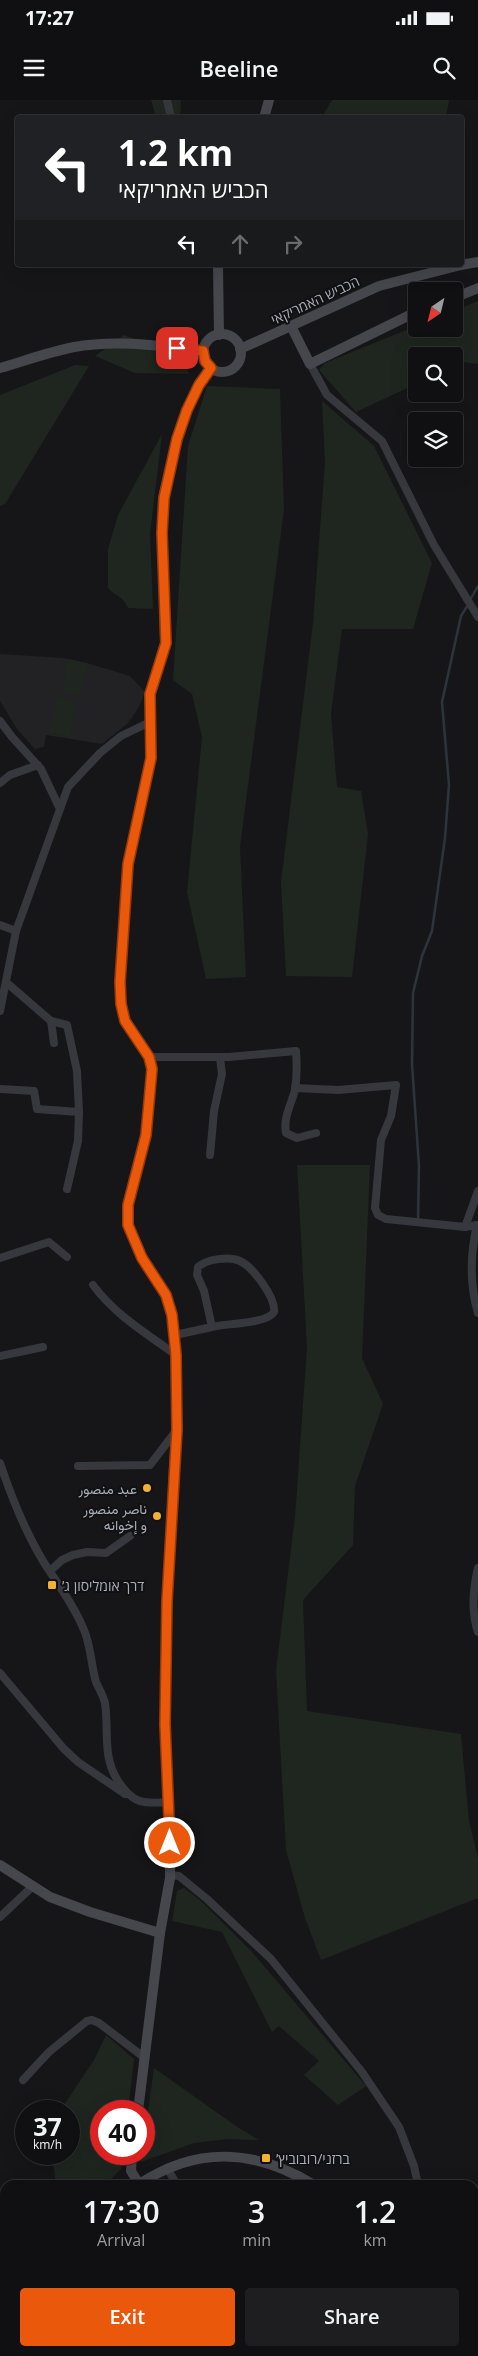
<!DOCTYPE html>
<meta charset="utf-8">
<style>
body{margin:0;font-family:"Open Sans",Vazirmatn,Heebo,sans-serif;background:#1e1e20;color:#f1f3f6;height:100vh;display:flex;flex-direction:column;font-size:19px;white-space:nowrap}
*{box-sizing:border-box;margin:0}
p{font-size:16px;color:#9c9d9f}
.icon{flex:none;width:28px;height:28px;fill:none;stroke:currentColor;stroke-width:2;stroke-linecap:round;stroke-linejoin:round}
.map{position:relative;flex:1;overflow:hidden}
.details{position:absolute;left:0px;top:2080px;width:479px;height:176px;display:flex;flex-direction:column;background:#101012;border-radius:15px 15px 0 0;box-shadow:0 5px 20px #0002,0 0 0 1px #303032}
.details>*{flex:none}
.hud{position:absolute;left:15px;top:15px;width:449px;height:152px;border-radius:5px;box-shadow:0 5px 20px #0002,0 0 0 1px #303032;background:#202124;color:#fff;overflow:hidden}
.needle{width:32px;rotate:215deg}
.tools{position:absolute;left:408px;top:182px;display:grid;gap:10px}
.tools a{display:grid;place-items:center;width:55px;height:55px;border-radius:5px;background:#101012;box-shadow:0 5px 20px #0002,0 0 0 1px #303032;font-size:25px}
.speed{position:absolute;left:15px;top:2000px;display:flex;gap:10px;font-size:25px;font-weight:700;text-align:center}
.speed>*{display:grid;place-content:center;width:65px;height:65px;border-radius:50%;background:#101012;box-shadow:0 5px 20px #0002,0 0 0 1px #303032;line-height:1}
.speed small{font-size:12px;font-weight:400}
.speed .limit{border:8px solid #d22;background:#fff;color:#111}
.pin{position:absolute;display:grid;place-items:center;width:42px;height:42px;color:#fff;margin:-21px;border-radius:10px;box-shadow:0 2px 8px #0006}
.me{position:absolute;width:55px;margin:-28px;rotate:0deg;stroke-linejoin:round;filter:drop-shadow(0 0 4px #0008)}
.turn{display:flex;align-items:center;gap:18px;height:105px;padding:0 20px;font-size:22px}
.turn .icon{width:65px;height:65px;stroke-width:2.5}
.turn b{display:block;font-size:35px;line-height:42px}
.lanes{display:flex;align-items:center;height:48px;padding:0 20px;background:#0003;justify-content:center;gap:25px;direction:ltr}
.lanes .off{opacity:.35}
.eta{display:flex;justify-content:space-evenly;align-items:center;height:85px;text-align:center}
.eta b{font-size:30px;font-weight:600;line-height:35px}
.primary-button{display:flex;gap:10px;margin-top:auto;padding:10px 20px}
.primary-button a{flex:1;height:58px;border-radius:5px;background:#ea580c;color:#fff;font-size:20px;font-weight:600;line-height:58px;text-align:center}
.primary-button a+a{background:#1e1e20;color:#f1f3f6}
.status{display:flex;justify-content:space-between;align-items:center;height:35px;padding:0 25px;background:#101012;direction:ltr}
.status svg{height:14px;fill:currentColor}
header{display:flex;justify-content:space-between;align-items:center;height:65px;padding:0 20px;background:#101012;font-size:22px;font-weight:600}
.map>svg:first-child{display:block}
.built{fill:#222225}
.green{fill:#1e261f}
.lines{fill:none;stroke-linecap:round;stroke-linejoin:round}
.stream{stroke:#2c353c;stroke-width:2.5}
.street{stroke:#37383d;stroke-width:8}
.secondary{stroke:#45474d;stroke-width:10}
.route-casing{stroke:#983908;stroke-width:12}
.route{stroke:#ea580c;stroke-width:9}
.poi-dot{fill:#f2b134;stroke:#111113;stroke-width:2}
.labels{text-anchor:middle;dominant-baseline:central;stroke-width:4;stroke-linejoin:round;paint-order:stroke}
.street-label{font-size:14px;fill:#a8adb8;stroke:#111113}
.poi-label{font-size:14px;fill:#a8adb8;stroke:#111113;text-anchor:end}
</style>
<div class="status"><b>17:27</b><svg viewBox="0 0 49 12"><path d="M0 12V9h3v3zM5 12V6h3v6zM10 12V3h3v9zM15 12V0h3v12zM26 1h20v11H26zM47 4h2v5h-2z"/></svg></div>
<header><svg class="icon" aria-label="menu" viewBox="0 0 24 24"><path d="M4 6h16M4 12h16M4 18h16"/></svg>Beeline<svg class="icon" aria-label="search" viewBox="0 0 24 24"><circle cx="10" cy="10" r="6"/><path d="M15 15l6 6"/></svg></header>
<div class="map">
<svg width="478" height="2256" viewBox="0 0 478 2256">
<rect width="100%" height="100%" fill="#161618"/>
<polygon class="built" points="0,554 63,558 87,563 130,576 145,592 139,607 128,623 102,644 46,635 44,647 35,649 17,629 0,601"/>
<g class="green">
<polygon points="151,0 181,0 180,17 156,17"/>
<polygon points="332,0 449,0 446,17 322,17"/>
<polygon points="478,201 478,264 463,262 454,266 454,256 416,256 416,284 356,312 319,270 325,263 416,226 416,229 454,229 454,211"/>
<polygon points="124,235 184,259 189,274 135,273 95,256"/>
<polygon points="75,265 89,266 5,404 0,406 0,295"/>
<polygon points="207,286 280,289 284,409 240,747 246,877 206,879 187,792 202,637 192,594 173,580 188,346"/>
<polygon points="322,301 374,346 432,463 413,529 342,529 331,614 337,687 361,691 368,734 352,877 286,876 281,782 313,523 325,362"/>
<path d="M162,334L150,434L153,509L128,508C123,496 116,497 108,488V449L118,415Z"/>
<polygon points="68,559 87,563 80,596 61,592"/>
<polygon points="57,597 77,602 69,637 49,632"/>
<polygon points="297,1065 370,1065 362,1258 383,1304 355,1386 353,1445 303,1500 307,1611 461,1634 469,1721 478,1758 478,1798 321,1860 305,1818 286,1750 276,1570 295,1417 307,1248"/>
<polygon points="184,1788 200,1800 252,1852 366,1986 338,2005 304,1975 319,1961 279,1926 272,1932 222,1832 172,1821 177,1791"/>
<polygon points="106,1935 134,1959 128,2011 101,2011 101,2054 123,2054 121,2069 105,2085 56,2085 52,2054 69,2054 69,2011 60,2011 94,1960"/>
<polygon points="154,1968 236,2026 259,2040 228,2039 194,2043 141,2062"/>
<polygon points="354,2251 388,2251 388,2256 356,2256"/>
<polygon points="427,2251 466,2251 469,2256 427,2256"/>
</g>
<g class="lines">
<g class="stream">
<polyline points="470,500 478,486"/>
<polyline points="418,1120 419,1066 412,964 413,893 422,856 432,831 445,738 449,685 442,602 461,516 468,505"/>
</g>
<g class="street">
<polyline points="167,0 171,18"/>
<polyline points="310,264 327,295 382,341 434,445 478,517"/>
<polyline points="0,621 12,637 41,669 59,707"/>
<polyline points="0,683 10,675 38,665"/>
<polyline points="0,825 16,831"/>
<polyline points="7,883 51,921 54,943"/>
<polyline points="0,911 16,831 68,687 100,653 121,636 150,622"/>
<polyline points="51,921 67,925 77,971 79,1012 78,1041 67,1089"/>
<path d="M149,957H229L296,951C297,964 297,977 295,990C291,1005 283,1018 286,1033L297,1038L316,1033"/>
<polyline points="295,988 338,990 396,985 391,1016 381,1040 375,1108 378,1115 386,1119 465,1127 478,1091"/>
<polyline points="0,989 34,991 37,1009 79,1012"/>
<polyline points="210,1055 214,1011 222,974 220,958"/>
<path d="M465,1127L477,1125C470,1155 469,1183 478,1213"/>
<polyline points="0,1158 49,1142 67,1157"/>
<path d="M93,1185C115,1215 146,1233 176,1255"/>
<path d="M175,1235L212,1227L204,1191L197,1175L198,1167C207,1159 229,1156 240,1161C253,1167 276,1198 274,1212C267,1224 227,1223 212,1227"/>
<polyline points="0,1256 43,1247"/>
<path d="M0,1363C11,1396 25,1431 43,1461C57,1483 74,1505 84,1530C91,1546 91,1565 96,1582C99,1589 103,1595 105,1603C109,1629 102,1657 118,1681C133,1704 143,1704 169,1702"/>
<polyline points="78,1366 150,1365 176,1331"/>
<path d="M478,1468C473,1489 471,1512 478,1532"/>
<polyline points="50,1471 62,1460 73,1455 87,1452 106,1453 130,1436"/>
<polyline points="0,1573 64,1649 78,1662 125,1694"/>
<polyline points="170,1775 179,1776 207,1799 271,1859 362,1972 399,2027 414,2066 418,2085"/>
<polyline points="0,1817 33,1786"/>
<polyline points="23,1980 49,1952 87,1921 92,1920 99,1923 145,1958"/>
<polyline points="167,2068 177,2085"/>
<polyline points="474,2244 478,2248"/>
<polyline points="124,2251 136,2256"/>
<polyline points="337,2251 340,2256"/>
</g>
<g class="secondary">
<polyline points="264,18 269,0"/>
<polyline points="218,165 219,235"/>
<polyline points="461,165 478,162"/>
<polyline points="454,198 478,188"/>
<polyline points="291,226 310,264 416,212"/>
<circle cx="222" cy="253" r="19"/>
<polyline points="240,249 379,186 461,165"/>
<path d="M0,268C24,261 49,252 74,247C116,239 161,246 203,251"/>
<polyline points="0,1765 50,1797 90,1812 160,1833"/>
<polyline points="138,2011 160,1833 170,1778 170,1730 165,1624 167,1501 177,1310 176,1255 172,1215 166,1195 142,1158 128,1125 128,1105 146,1035 152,969 149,957 125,921 121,904 120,882 128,764 151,659 150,594 165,543 162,433 163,398 177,339 187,310 199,285 211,268"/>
<polyline points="132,2054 131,2071 139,2084"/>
<path d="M138,2085C197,2045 255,2049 314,2085"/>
<polyline points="407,2251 407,2256"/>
<polyline points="40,2256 43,2251"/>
</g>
</g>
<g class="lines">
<g class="route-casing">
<polyline id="route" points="170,1743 165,1624 167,1501 177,1330 176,1255 172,1215 166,1195 142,1158 128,1125 128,1105 146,1035 152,969 149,957 125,921 121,904 120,882 128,764 151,658 150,594 166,543 162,433 164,398 177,339 187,310 199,285 211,268 205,261 203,251 177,248"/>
</g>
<use href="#route" class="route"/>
</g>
<g class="poi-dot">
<circle cx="147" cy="1388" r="5"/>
<circle cx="157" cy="1416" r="5"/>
<rect x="47" y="1480" width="10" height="10" rx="2.5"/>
<rect x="261" y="2053" width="10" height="10" rx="2.5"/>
</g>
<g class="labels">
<g class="street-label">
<text transform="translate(315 200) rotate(-25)">הכביש האמריקאי</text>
</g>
<g class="poi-label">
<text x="137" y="1388">عبد منصور</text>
<text x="147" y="1408">ناصر منصور<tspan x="147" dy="16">و إخوانه</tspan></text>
<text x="62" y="1485" text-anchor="start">דרך אומליסון ג׳</text>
<text x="276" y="2058" text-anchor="start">ברזני/רובוביץ׳</text>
</g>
</g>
</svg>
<div class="tools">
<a><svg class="needle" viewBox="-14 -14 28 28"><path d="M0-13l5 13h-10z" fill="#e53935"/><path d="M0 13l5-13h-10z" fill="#9c9d9f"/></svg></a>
<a><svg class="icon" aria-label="search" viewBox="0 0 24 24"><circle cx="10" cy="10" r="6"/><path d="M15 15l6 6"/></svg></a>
<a><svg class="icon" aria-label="layers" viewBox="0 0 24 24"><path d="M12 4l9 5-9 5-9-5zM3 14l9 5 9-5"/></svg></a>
</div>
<div class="speed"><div>37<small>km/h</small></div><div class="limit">40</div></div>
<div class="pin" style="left:177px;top:248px;background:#d93025"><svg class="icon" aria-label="arrive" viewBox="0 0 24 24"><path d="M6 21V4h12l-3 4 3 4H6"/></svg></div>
<svg class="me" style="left:170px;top:1743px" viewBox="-20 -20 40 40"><circle r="17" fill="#ea580c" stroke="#fff" stroke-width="3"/><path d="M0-11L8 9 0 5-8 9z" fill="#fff"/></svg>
<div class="hud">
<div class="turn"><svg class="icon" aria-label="left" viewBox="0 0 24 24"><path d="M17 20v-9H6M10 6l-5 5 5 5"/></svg><div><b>1.2 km</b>הכביש האמריקאי</div></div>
<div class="lanes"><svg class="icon" aria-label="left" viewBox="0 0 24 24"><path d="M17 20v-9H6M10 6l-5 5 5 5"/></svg><svg class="icon off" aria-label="ahead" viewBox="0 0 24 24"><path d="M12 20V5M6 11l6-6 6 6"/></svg><svg class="icon off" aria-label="right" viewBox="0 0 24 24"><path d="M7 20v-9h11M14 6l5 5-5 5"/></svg></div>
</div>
<section class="details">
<div class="eta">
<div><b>17:30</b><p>Arrival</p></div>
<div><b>3</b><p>min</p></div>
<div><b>1.2</b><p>km</p></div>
</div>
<div class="primary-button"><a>Exit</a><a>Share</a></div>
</section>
</div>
